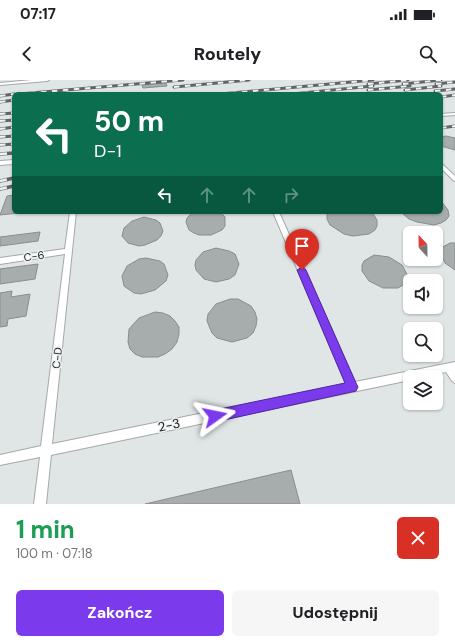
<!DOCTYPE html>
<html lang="pl">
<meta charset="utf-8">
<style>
body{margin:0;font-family:"DM Sans",sans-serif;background:#f6f6f6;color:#202124;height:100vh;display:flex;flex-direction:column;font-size:15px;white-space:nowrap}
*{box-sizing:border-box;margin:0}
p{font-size:13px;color:#757577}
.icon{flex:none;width:22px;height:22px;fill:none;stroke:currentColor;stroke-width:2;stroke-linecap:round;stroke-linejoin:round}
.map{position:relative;height:424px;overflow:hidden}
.side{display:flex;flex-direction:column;background:#fff;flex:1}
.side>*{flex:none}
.hud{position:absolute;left:12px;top:12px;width:431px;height:122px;border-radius:6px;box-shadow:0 1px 3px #0004;background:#0b6e4f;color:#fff;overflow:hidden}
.needle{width:26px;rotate:338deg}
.tools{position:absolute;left:403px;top:146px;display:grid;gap:8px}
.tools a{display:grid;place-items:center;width:40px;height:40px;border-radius:6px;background:#fff;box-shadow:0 1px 3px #0004;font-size:20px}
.pin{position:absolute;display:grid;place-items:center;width:34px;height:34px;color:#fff;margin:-41px -17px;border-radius:50% 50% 50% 0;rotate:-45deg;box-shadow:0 0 4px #0007}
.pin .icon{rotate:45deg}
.me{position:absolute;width:44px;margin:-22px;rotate:78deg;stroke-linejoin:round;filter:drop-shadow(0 0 3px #0008)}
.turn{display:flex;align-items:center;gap:14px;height:84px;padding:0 16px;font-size:18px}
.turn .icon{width:52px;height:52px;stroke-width:2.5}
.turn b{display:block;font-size:28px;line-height:34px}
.lanes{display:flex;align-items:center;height:38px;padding:0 16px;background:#0003;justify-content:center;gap:20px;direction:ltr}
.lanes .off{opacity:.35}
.round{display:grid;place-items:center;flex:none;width:42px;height:42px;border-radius:6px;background:#f6f6f6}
.headline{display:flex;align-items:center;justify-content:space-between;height:68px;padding:0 16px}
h1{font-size:24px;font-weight:800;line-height:30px;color:#1e9e55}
.primary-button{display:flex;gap:8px;margin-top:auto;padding:8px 16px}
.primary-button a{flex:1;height:46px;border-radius:6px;background:#7c3aed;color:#fff;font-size:16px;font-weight:800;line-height:46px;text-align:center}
.primary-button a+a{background:#f6f6f6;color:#202124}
.status{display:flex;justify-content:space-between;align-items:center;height:28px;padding:0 20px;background:#fff;direction:ltr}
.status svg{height:11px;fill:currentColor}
header{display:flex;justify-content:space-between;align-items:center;height:52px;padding:0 16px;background:#fff;font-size:18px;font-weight:800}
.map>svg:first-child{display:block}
.building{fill:#a7acac;stroke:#898d8d}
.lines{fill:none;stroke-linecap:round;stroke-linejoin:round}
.service-casing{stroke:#a4a8a8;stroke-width:2}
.service{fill:#fff;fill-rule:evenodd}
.rail-far1-casing{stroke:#626464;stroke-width:3}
.rail-casing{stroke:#626464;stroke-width:3.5}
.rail-far1{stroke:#edf2f2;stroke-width:2;stroke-dasharray:5.5;stroke-linecap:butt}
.rail{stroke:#edf2f2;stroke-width:2.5;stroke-dasharray:7;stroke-linecap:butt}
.route{fill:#7c3aed;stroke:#51269a}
.labels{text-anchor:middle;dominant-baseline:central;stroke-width:3;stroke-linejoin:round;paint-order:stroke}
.street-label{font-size:11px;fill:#1a1b1b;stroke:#edf2f2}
.near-street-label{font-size:13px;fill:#1a1b1b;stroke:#edf2f2}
</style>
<div class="status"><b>07:17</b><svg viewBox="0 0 49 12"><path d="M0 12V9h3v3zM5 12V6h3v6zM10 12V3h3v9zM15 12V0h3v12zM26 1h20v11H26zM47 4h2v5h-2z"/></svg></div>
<header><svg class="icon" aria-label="back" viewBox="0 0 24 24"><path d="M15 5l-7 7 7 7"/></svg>Routely<svg class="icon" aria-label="search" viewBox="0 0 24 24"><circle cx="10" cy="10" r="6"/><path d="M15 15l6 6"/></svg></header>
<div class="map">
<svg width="455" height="424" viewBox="0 0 455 424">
<rect width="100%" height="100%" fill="#e0e5e5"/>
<g class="building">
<polygon points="166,3 167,6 143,8 142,5"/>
<polygon points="446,56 455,58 455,70 441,66 441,57"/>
<polygon points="14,115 14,132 29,132 0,135 7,116"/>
<polygon points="441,121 448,130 449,136 446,140 441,143 434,145 417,142 409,139 401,132 441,132"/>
<polygon points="193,132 220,132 225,137 225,146 222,150 211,155 199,155 194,153 189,150 186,142 187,138"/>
<polygon points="327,132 372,132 377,140 377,146 375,150 369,154 353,156 344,154 330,145 327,139"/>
<polygon points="144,137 156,140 160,143 163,151 161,156 157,160 145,165 139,166 128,163 122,156 124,148 132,141"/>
<polygon points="40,152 38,161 0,166 0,157"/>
<polygon points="450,163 455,163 455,190 445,183 440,173 441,168"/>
<polygon points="216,168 229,171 235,174 239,184 235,195 229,199 216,202 204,199 196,190 195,185 196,180 203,172"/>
<polygon points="374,175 389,177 402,185 408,196 407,201 403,205 398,208 383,208 369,201 362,191 362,185 364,181"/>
<polygon points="146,178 160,181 164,184 168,195 166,201 155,210 141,214 134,213 124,206 122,196 127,186 139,179"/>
<polygon points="38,184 35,199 0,204 0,189"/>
<polygon points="12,211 11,217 30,214 26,236 8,239 7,246 0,247 0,213"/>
<polygon points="230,219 238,219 251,226 255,232 257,239 256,246 253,253 247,258 232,262 217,258 212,253 207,241 208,234 216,224"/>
<polygon points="155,232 163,233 170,236 175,241 179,247 179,254 177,262 172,269 165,274 158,277 142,277 135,274 130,269 128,262 129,249 139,238"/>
<polygon points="291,390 300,424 145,424"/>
</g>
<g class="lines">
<g class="service-casing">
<g id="service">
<polygon points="32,0 49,0 47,1 0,5 0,3"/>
<polygon points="455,33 455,35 441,36 441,34"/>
<polygon points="14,80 14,84 0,85 0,81"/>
<polygon points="441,83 455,96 455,101 453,100 441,88"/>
<polygon points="70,132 76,132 52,364 346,304 273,132 279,132 355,302 455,282 455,303 452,301 446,292 423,297 410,297 410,300 51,375 46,424 34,424 40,377 0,385 0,375 41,366 65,174 0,184 0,178 65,169"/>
</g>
</g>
<use href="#service" class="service"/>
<g class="rail-far1-casing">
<g id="rail-far1">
<polyline points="368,4 408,0"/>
<polyline points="403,4 441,0"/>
<polyline points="436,4 455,2"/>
<polyline points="174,7 249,0"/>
<polyline points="368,10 410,6"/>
<polyline points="405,10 441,6"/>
<polyline points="435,11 455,9"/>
<polyline points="19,14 183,0"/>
<polyline points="220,14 373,0"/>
<polyline points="292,14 373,6"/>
<polyline points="0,16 14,14"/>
<polyline points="441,17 455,15"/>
<polyline points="0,22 14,20"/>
<polyline points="0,34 14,33"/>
<polyline points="0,41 14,40"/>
<polyline points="441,48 455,46"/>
<polyline points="0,49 14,47"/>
<polyline points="0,57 14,56"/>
<polyline points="0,65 14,64"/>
</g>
</g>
<g class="rail-casing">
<g id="rail">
<polyline points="0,74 14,73"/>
<polyline points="0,101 14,98"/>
<polyline points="0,109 14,106"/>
</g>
</g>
<use href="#rail-far1" class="rail-far1"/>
<use href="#rail" class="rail"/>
</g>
<polygon class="route" points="302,187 306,190 356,303 358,307 356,311 215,342 211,340 209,336 211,332 215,330 345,303 297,190"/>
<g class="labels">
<g class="street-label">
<text transform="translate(34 176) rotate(-8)">C-6</text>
<text transform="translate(57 278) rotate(-84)">C-D</text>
</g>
<g class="near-street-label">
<text transform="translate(169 345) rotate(-12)">2-3</text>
</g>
</g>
</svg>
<div class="tools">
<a><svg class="needle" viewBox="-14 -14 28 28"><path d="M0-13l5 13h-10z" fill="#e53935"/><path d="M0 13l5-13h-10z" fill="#757577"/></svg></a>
<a><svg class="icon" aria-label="sound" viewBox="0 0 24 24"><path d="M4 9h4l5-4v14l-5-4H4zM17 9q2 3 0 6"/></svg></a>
<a><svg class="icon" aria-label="search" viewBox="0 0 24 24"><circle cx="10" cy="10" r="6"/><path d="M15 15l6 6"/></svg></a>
<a><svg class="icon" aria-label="layers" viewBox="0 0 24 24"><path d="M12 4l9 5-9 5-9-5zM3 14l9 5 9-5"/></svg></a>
</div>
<div class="pin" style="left:302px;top:190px;background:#d93025"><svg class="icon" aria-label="arrive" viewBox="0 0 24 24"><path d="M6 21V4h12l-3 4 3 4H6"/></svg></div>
<svg class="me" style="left:215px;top:336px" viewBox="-20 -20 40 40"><path d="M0-17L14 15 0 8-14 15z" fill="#7c3aed" stroke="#fff" stroke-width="4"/></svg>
<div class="hud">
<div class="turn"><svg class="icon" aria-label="left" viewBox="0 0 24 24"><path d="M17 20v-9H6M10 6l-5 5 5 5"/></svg><div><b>50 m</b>D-1</div></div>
<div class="lanes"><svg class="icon" aria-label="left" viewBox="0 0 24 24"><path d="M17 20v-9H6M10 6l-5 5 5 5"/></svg><svg class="icon off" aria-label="ahead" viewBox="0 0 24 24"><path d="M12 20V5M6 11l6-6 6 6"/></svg><svg class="icon off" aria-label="ahead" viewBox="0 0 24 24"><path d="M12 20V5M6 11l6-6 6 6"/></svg><svg class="icon off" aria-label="right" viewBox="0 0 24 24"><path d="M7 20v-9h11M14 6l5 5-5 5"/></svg></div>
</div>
</div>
<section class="side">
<div class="headline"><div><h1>1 min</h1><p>100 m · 07:18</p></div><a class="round" style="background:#d93025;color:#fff"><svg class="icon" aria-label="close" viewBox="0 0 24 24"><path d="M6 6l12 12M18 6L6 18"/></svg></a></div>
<div class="primary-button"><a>Zakończ</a><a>Udostępnij</a></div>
</section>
